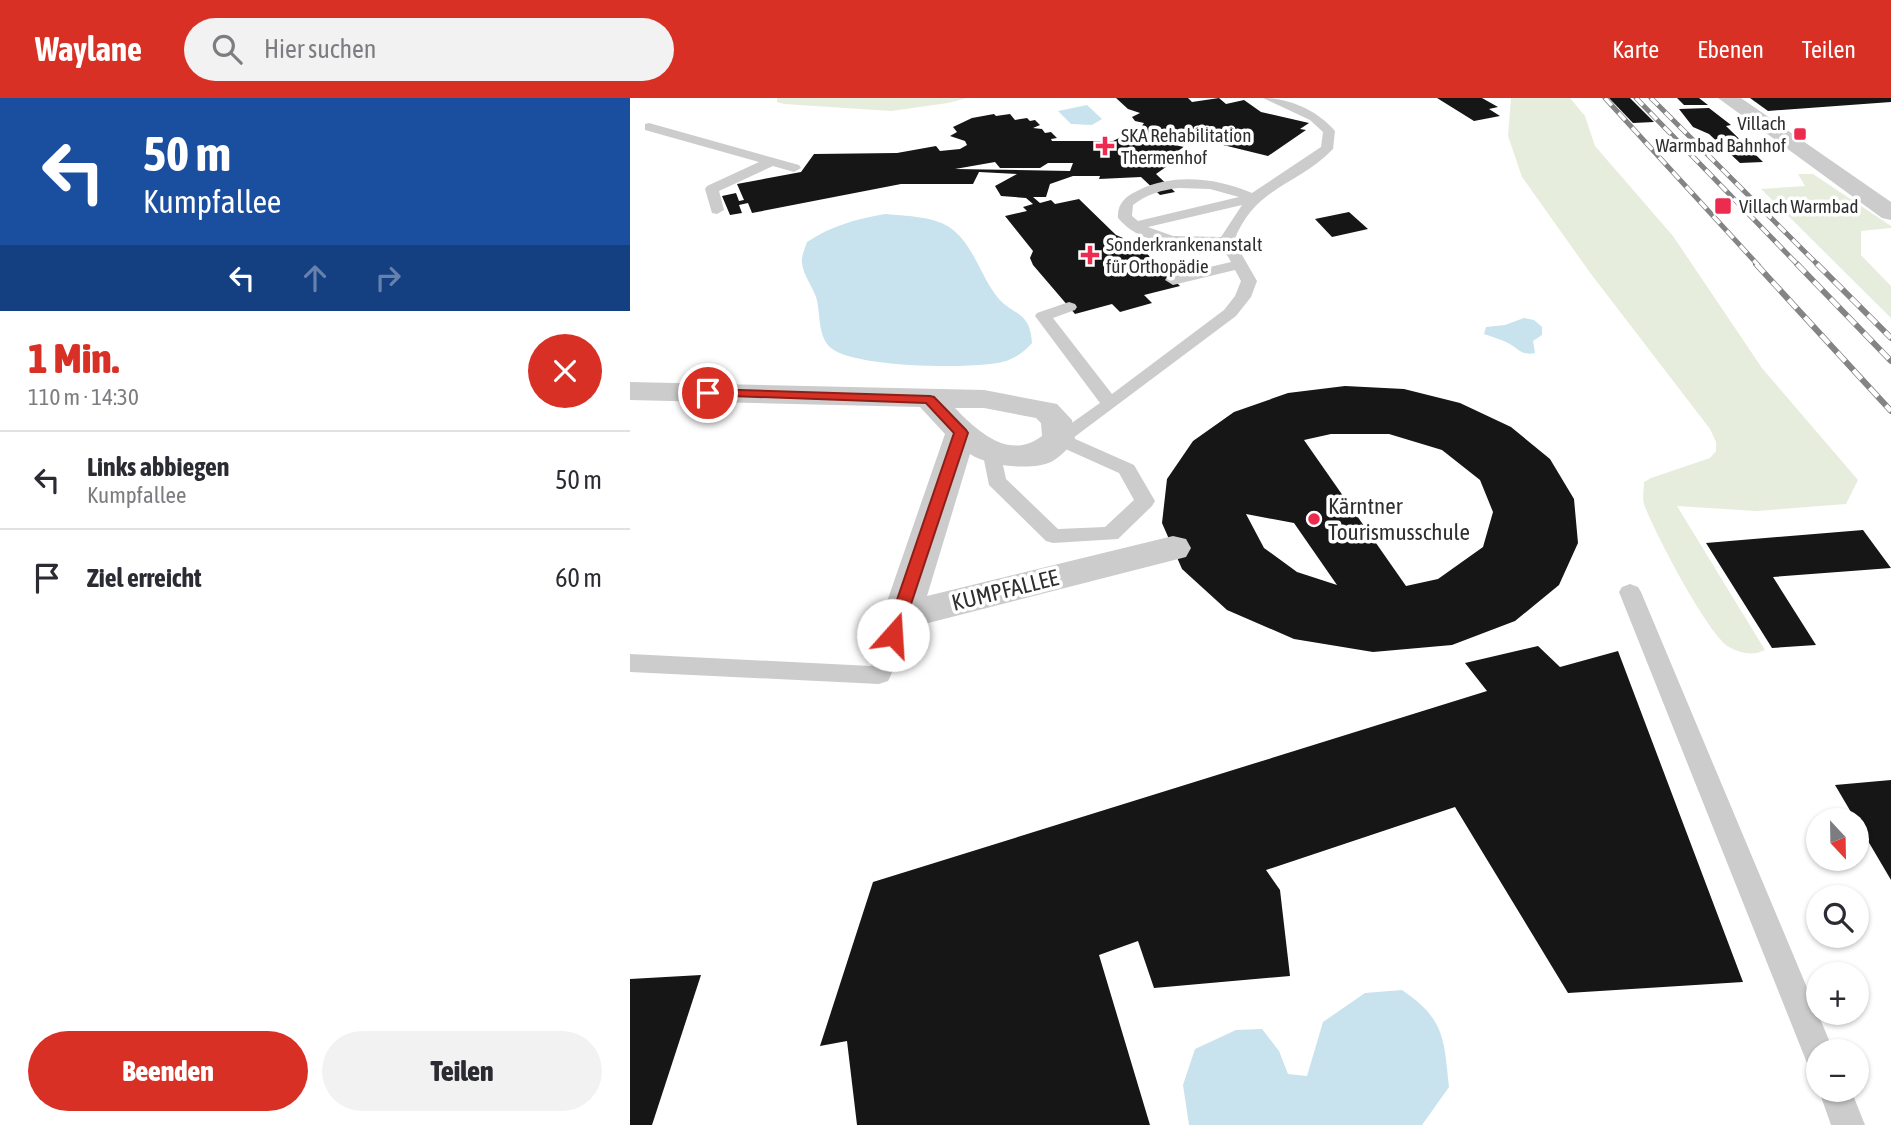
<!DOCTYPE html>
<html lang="de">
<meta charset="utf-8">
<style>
body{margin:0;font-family:"Asap Condensed",sans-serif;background:#f2f2f3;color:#2b2b33;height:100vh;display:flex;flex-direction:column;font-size:26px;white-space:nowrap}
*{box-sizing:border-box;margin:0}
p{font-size:23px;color:#7c7c81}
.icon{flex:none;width:38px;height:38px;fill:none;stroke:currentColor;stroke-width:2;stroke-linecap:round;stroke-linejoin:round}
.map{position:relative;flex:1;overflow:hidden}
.details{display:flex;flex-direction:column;background:#fff;width:630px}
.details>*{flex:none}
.top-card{background:#1a4fa0;color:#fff;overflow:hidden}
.needle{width:46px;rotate:158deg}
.buttons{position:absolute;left:1176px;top:710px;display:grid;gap:14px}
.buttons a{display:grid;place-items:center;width:63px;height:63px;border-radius:50%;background:#fff;box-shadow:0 2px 5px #0004;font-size:35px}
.pin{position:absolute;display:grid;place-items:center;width:60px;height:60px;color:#fff;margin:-30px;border:4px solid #fff;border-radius:50%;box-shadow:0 2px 7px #0007}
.me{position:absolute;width:77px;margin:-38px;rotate:19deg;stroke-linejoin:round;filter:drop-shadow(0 0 5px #0008)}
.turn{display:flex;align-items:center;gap:24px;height:147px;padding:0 28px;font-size:32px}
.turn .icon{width:91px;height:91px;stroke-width:2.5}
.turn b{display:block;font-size:49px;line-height:60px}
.lanes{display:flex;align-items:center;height:66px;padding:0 28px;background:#0003;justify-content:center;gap:35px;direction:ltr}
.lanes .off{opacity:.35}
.round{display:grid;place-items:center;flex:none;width:74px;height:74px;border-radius:37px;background:#f2f2f3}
.head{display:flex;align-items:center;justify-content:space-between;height:119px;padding:0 28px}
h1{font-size:42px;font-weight:800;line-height:52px;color:#d93025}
.primary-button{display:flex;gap:14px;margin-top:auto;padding:14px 28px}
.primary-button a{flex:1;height:80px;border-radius:42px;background:#d93025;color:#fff;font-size:28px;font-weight:800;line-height:80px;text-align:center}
.primary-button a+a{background:#f2f2f3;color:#2b2b33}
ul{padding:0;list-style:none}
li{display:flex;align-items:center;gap:21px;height:98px;padding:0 28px;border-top:2px solid #e1e1e2}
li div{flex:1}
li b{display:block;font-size:26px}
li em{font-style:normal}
header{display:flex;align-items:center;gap:42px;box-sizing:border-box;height:98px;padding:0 35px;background:#d93025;color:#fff}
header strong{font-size:33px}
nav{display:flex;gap:38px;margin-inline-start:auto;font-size:24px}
.search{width:490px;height:63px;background:#f2f2f3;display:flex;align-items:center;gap:18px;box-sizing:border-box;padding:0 24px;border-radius:38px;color:#7c7c81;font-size:26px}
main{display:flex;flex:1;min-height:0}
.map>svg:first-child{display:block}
.green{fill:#e7eddc}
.water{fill:#c8e3ed}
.building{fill:#161616;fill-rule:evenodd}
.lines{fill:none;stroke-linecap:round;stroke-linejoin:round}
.service{fill:#ccc;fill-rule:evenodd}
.minor{fill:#ccc;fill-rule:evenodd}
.tertiary{fill:#ccc;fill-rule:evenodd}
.rail-far1-casing{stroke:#848484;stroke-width:5}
.rail-casing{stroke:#848484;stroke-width:6}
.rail-far1{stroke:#fff;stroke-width:3.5;stroke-dasharray:10;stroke-linecap:butt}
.rail{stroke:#fff;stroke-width:4.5;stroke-dasharray:12;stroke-linecap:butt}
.route{fill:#d93025;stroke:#8d1f18;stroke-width:2}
.poi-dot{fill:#ec2b4f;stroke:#fff;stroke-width:2.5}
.labels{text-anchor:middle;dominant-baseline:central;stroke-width:7;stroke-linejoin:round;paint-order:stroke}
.far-poi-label{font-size:19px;fill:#2f2f2f;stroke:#fff;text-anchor:start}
.poi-label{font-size:23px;fill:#2f2f2f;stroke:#fff;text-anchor:start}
.street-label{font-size:23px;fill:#2f2f2f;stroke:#fff}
</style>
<header>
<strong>Waylane</strong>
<div class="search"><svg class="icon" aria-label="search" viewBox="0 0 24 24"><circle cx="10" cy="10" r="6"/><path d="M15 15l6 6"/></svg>Hier suchen</div>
<nav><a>Karte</a><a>Ebenen</a><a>Teilen</a></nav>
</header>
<main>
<section class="details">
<div class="top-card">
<div class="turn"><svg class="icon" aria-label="left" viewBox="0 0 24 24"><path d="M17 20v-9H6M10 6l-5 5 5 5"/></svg><div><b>50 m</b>Kumpfallee</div></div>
<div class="lanes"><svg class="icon" aria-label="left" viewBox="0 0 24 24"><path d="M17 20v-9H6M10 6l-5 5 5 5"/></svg><svg class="icon off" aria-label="ahead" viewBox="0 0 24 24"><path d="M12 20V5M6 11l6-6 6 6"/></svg><svg class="icon off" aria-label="right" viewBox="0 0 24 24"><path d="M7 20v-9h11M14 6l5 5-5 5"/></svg></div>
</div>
<div class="head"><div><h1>1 Min.</h1><p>110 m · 14:30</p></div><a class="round" style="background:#d93025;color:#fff"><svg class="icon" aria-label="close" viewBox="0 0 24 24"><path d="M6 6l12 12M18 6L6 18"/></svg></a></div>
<ul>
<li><svg class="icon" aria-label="left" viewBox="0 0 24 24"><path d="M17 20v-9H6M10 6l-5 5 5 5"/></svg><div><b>Links abbiegen</b><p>Kumpfallee</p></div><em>50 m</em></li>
<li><svg class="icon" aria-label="arrive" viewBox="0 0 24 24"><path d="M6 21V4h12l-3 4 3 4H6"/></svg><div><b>Ziel erreicht</b></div><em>60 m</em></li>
</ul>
<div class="primary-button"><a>Beenden</a><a>Teilen</a></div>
</section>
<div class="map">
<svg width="1261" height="1027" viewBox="0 0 1261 1027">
<rect width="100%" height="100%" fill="#fff"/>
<g class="green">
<polygon points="147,0 337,0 318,5 261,13 154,6 147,4"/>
<path d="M881,0H940L955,18L965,48L1043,138L1132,270L1228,382L1216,406L1126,413L1047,408L1135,552C1123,558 1111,556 1099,549C1078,537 1023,432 1014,406C1012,399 1014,391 1014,384L1021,380L1080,360L1086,353V344L1080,331L961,176L892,79L878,38Z"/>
<polygon points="1168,76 1183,76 1261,128 1261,130 1231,133 1231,157 1261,188 1261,220 1131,91 1175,88"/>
</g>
<g class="water">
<polygon points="457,7 472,21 462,27 441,26 428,13"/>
<path d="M255,116C275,118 302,118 319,129C342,144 349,174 365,196C381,219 400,210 402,245C394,254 387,259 376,263C346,272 225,270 201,250C187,238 191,215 186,199C182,188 173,176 172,165C171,159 175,150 177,144C201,128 226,121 255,116Z"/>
<path d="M894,220L904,222L912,229V237L903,243L905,255C891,258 888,250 878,245C870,241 862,239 854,236L856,229L875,227Z"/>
<path d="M772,892C815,921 814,941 819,989L792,1027H559L553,987L565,951L606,932L632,931L649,953L658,976L677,978L693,924L735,895Z"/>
</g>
<g class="building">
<path d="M486,0H558L562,4L589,0L596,6L614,2L631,14L679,25L670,31L676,32L638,58L589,46L601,39L571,32L563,36L555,34L540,46L554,49L541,57L550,59L526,76L545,94L530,97L511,79L469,81L470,78H443L420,86L416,99H403L410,105L421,102L425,106L449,101L486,137L507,146L550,188L514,197L522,205L490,214L482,206L445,216L403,167L400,160L403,153L375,118L397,113L393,109L403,106L396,100L371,98L365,88L387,76L349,74L343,86H271L122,115L118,105L109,107L112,115L100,117L92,98L106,95L109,103L114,102L107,86L171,74L184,56L267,55L306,48L310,53L330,51L337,47L335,43L320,38L327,34L323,29L342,20L364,16L366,18L380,16L385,22L397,20L400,23L405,22L410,27L403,30L412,31L415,35L421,34L427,40L421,41L422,43H483L511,29L514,25L505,23L502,19L510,15L498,11ZM365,64L370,70H410L418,65H443L440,73L325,71Z"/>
<polygon points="807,0 852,0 868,9 859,11 870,18 844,23"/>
<polygon points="979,0 1000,0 1024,24 1003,25"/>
<polygon points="1047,0 1069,0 1078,7 1054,7"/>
<polygon points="1120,0 1261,0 1261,4 1138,13"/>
<polygon points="1079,10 1101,27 1096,28 1133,64 1110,65 1079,36 1063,29 1049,11"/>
<polygon points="719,114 738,131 702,139 685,121"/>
<path d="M715,288L774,291L830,305L881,329L920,361L944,401L948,445L929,487L885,523L822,547L743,554L664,541L597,512L552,471L532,425L537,381L563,343L604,314L658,295ZM701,336H759L812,352L850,382L863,414L853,449L808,481L776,488L674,342ZM616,416L664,425L707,487L667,474L634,450Z"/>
<polygon points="1233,432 1261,470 1143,479 1186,547 1142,550 1076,445"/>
<polygon points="908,548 930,569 988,553 1113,884 938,895 825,709 636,772 650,792 660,878 524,890 508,843 469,857 520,1027 227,1027 217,943 190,948 243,784 857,593 835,565"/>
<polygon points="1261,682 1261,782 1205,687"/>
<polygon points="71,877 22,1027 0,1027 0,881"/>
</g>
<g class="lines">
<g class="service">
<path d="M633,0C660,0 688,13 705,33L703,51C669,87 625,88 604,143L627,183L621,199L606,218L443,340L504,367L525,403L522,408L488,441L423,445L416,443L359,387L353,357L356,353H370L376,381L428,431L475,429L504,402L489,375L422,345L419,341L470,305L405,218L407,215L439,204L445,206L447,209L445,212L423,220L482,296L594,212L605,198L611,183L605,172L543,187L535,182L537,179L601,164L592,148C557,149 512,149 488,120C487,105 496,98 509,92C544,75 587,80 622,95L691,49L693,34L680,22ZM549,90L580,91L609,99L508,123L502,118L503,107C517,96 532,92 549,90ZM612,107L591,139L543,138L518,129Z"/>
<polygon points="19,25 169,67 171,70 164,74 143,68 89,93 94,112 87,116 82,115 75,91 77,88 129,64 15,32 15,26"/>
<polygon points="1000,486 1008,489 1011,494 1204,954 1188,954 1188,970 1177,965 989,494 992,489"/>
<polygon points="271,510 279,512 282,518 261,577 258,583 249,586 0,574 0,556 241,568 260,518 263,512"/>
<polygon points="1188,990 1221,992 1235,1027 1201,1027"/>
</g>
<path class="minor" d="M0,284L354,292L427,306L442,322L445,341C440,349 430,359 421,364C402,373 357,368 340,356L297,498L543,438L556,441L561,450L556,459L271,532L257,528L252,518L315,336L290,309L0,302ZM325,310H354L406,320L411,325L412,338C380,363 348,334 325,310Z"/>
<polygon class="tertiary" points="1088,0 1111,0 1261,104 1261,122 1252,120"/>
<g class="rail-far1-casing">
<g id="rail-far1">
<polyline points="975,0 1128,167"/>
<polyline points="1006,0 1168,167"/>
<polyline points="1021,0 1188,167"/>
</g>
</g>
<g class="rail-casing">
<g id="rail">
<polyline points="1126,166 1261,313"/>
<polyline points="1167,166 1261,263"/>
<polyline points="1187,166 1261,240"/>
</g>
</g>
<use href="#rail-far1" class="rail-far1"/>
<use href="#rail" class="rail"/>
</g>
<polygon class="route" points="78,291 300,298 304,299 336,332 338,335 269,542 263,543 255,537 324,335 296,305 74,297 74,292"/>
<g class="poi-dot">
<rect x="1163" y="29" width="14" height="14" rx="3.5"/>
<path d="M471.5 37.5h7v7h7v7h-7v7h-7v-7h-7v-7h7z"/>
<rect x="1084" y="99" width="18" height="18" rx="3.5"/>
<path d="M456.5 146.5h7v7h7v7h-7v7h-7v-7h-7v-7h7z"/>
<circle cx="684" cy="421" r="7"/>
</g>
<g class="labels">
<g class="far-poi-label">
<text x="1156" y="25" text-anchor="end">Villach<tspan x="1156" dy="22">Warmbad Bahnhof</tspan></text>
<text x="491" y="37">SKA Rehabilitation<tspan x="491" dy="22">Thermenhof</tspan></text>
<text x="1109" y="108">Villach Warmbad</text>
<text x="476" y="146">Sonderkrankenanstalt<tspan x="476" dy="22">für Orthopädie</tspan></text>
</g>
<g class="poi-label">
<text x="698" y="408">Kärntner<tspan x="698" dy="26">Tourismusschule</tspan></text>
</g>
<g class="street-label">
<text transform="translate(375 492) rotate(-14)">KUMPFALLEE</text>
</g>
</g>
</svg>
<div class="buttons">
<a><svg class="needle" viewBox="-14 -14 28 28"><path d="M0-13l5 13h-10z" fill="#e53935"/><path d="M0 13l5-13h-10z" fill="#7c7c81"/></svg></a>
<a><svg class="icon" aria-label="search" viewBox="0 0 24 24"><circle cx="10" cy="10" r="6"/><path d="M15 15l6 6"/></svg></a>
<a>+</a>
<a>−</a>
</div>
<div class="pin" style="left:78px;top:295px;background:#d93025"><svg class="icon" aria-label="arrive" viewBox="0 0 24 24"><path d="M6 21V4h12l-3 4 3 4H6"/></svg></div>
<svg class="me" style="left:263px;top:537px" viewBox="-20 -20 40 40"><circle r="19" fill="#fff"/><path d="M0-13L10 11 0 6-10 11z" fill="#d93025"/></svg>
</div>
</main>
